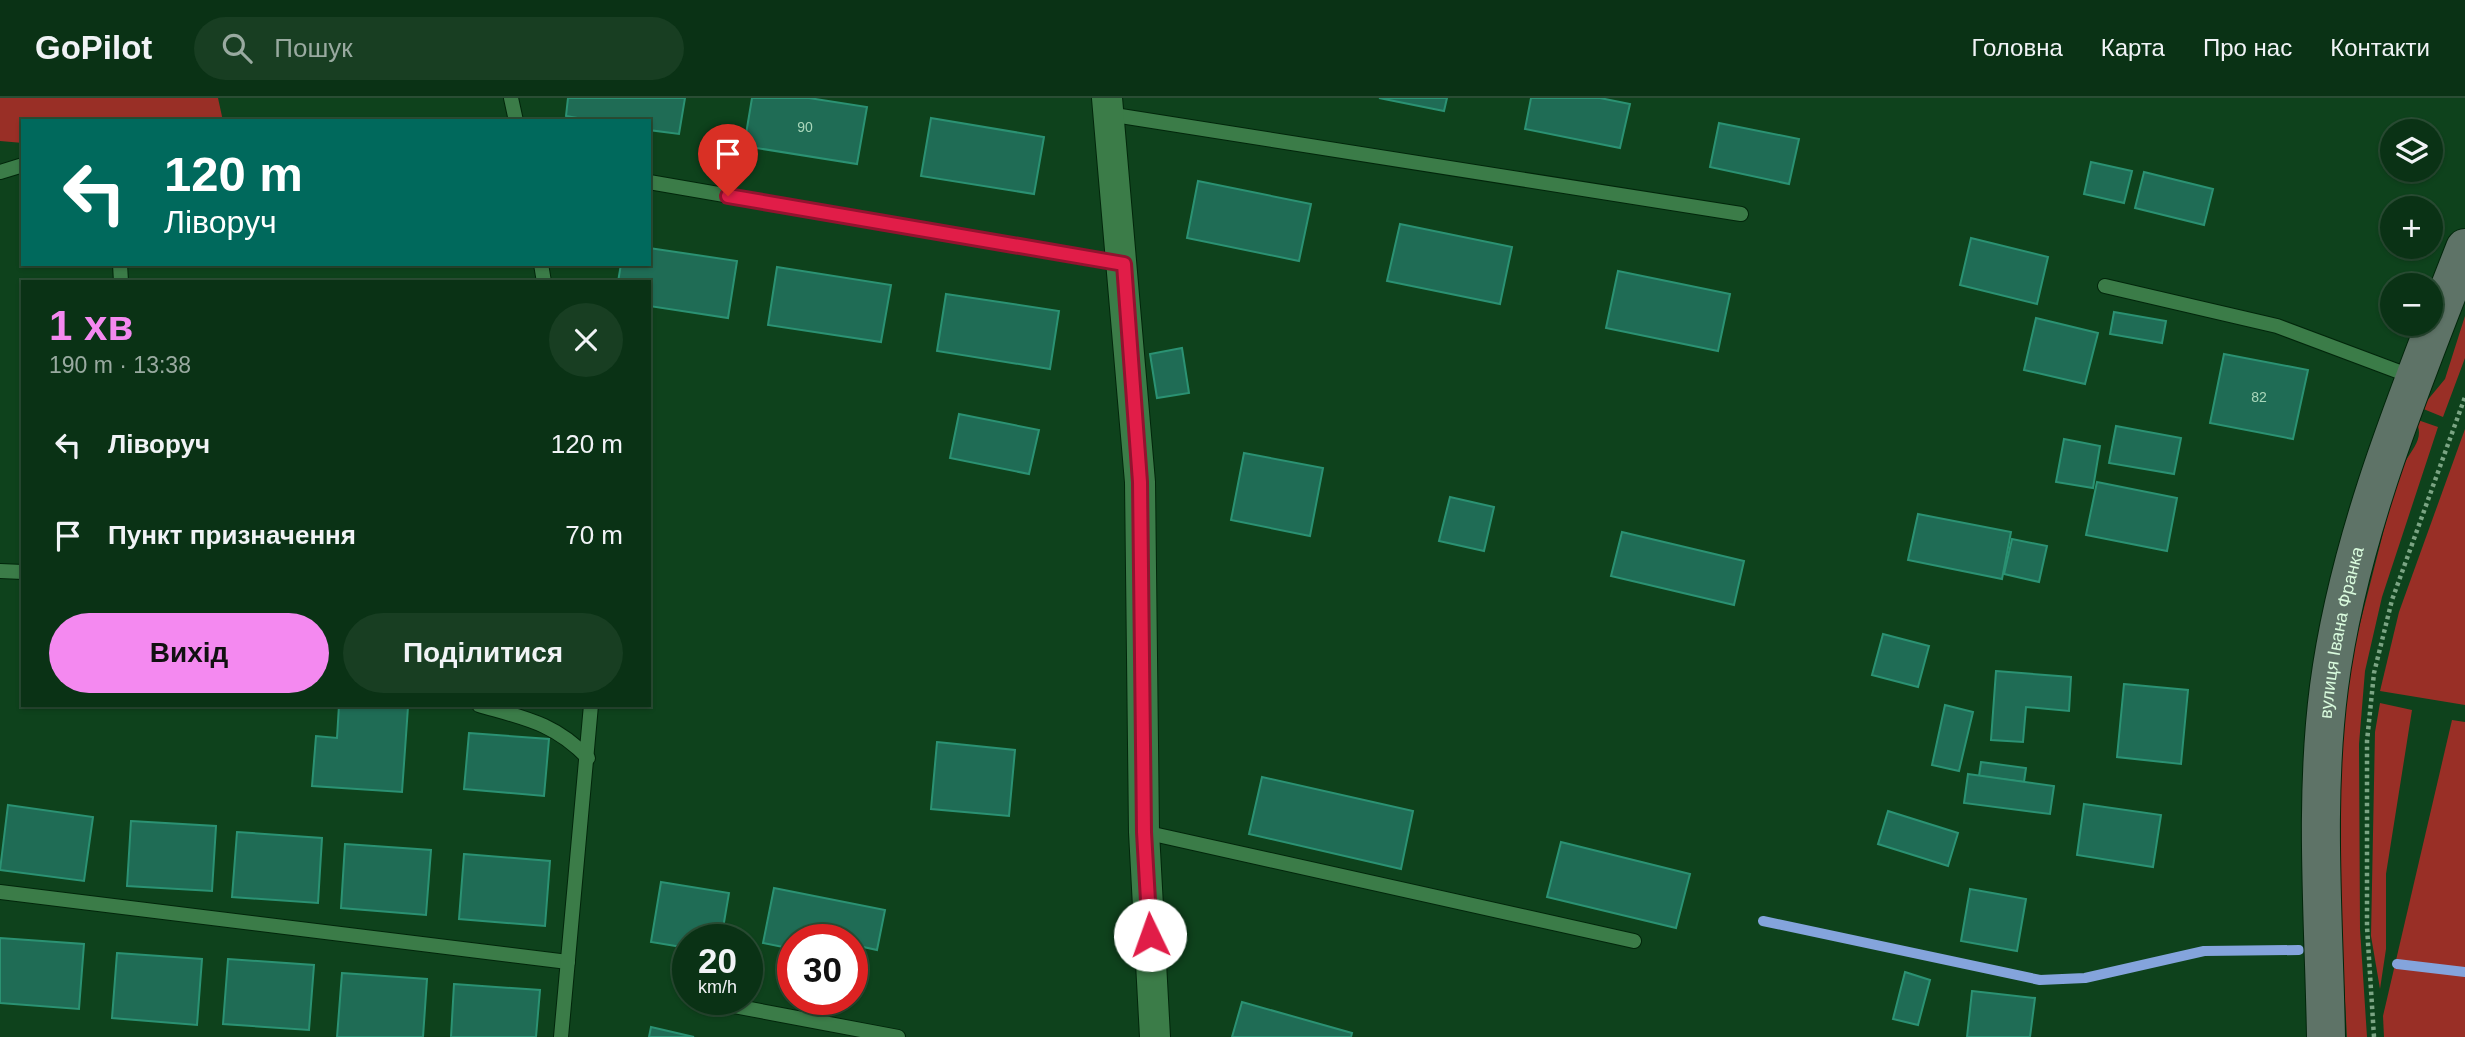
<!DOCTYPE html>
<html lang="uk">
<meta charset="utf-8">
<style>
body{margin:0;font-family:Arial,sans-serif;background:#183e22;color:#f1f3f6;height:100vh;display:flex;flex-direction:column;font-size:26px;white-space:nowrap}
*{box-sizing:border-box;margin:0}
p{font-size:23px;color:#99aaa0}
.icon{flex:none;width:38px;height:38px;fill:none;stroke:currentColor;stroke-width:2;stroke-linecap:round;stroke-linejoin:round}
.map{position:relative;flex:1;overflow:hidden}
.side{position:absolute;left:21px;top:182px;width:630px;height:427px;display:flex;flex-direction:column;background:#0a3215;border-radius:0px;box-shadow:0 2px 5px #0004,0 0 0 2px #2a4d34}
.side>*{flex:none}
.banner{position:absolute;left:21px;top:21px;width:630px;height:147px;border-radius:0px;box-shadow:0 2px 5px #0004,0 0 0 2px #2a4d34;background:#00695c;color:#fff;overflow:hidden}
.controls{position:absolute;left:2380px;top:21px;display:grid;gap:14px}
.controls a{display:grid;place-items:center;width:63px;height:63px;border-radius:50%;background:#0a3215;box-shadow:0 2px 5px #0004,0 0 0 2px #2a4d34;font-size:35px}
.speed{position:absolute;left:672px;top:826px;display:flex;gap:14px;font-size:35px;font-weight:700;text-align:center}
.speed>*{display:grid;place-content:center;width:91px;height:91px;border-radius:50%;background:#0a3215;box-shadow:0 2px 5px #0004,0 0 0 2px #2a4d34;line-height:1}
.speed small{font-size:18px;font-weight:400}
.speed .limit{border:10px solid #d22;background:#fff;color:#111}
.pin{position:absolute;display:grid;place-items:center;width:60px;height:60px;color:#fff;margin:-72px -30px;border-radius:50% 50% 50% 0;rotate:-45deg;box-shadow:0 0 7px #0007}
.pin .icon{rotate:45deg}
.me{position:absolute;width:77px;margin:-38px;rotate:357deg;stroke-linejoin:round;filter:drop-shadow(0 0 5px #0008)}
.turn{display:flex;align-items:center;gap:24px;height:147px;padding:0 28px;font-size:32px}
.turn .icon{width:91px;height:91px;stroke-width:2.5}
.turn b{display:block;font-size:49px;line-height:60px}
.round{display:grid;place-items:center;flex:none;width:74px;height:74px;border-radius:37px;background:#183e22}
.summary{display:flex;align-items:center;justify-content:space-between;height:119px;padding:0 28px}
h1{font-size:42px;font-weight:800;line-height:52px;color:#f489f0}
.primary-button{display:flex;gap:14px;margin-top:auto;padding:14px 28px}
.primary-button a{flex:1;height:80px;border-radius:42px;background:#f489f0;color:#111;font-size:28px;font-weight:800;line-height:80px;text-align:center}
.primary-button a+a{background:#183e22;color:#f1f3f6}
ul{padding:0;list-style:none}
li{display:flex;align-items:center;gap:21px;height:91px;padding:0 28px}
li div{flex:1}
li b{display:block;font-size:26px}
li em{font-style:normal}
header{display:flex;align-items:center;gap:42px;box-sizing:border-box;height:98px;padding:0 35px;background:#0a3215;border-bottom:2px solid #2a4d34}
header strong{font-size:33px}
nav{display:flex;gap:38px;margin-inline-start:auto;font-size:24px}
.search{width:490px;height:63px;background:#183e22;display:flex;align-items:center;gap:18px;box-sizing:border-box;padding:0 24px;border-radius:38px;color:#99aaa0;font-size:26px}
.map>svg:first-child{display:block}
.green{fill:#992f26}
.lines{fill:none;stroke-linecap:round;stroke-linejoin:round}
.stream{stroke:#84a4dc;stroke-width:10}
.building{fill:#1f6c55;stroke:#2b9273;stroke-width:2}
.service-casing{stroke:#02260b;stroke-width:16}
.minor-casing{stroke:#02260b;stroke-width:32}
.secondary-casing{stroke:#02260b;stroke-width:40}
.path{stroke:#7ba584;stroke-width:4.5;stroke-dasharray:3.5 3.5;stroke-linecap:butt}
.service{stroke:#3b7c48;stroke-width:14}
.minor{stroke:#3b7c48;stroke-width:30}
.secondary{stroke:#5e7367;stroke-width:38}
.route-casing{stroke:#92132f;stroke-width:18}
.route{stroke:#e11d48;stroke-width:12}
.labels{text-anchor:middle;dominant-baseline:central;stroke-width:7;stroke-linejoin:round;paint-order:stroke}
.number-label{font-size:14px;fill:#aad7bb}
.street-label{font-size:18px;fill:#d9fbdd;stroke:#0e421c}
</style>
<header>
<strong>GoPilot</strong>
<div class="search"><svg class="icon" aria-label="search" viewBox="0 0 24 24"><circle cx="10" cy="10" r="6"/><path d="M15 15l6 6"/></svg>Пошук</div>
<nav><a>Головна</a><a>Карта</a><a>Про нас</a><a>Контакти</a></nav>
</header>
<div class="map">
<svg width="2465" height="939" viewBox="0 0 2465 939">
<rect width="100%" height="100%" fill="#0e421c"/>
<g class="green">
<polygon points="0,0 218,0 223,23 23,23 23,45 0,43"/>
<polygon points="2465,218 2465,260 2443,319 2421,310 2445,281"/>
<path d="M2415,321L2438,329L2382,499L2365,573L2359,646L2360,831L2367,939H2347L2341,832V647L2349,569L2394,392C2398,383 2400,373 2405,364C2414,349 2425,339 2415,321Z"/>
<polygon points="2465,331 2465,607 2380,593 2399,514"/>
<polygon points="2380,605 2412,612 2386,776 2386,851 2380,891 2371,838 2375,634"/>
<polygon points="2452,622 2465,624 2465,939 2384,939 2383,918"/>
</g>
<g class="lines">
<g class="stream">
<polyline points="1763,823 2040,882 2085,880 2204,853 2299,852"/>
<polyline points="2397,866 2465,874"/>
</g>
</g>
<g class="building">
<polygon points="568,0 685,0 679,36 649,32 649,23 595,23 566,18"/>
<polygon points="752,0 809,0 867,9 857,66 744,48"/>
<polygon points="1379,0 1447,0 1444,13"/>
<polygon points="1531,0 1600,0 1630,6 1620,50 1525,31"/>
<polygon points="931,20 1044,39 1034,96 921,78"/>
<polygon points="1719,25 1799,41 1789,86 1710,69"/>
<polygon points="2091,64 2132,73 2124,105 2084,96"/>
<polygon points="2144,74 2213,91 2204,127 2135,110"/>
<polygon points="1198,83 1311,106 1299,163 1187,140"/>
<polygon points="1400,126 1512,149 1500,206 1387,183"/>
<polygon points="1971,140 2048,159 2037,206 1960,187"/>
<polygon points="649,150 737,163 728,220 649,208 649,184 618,184 621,166 649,166"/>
<polygon points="777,169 891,187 881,244 768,227"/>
<polygon points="1618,173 1730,196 1718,253 1606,230"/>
<polygon points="946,196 1059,213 1050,271 937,253"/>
<polygon points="2114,214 2166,223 2162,245 2110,236"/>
<polygon points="2036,220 2098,235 2085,286 2024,272"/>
<polygon points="1182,250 1189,295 1157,300 1150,256"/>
<polygon points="2224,256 2308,272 2293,341 2210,325"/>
<polygon points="959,316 1039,332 1029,376 950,360"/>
<polygon points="2116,328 2181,340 2174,376 2109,365"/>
<polygon points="2064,341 2100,348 2093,390 2056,384"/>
<polygon points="1244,355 1323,370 1310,438 1231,422"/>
<polygon points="2097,384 2177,400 2167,453 2086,437"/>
<polygon points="1450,399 1494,409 1484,453 1439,443"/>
<polygon points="1918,416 2011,434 2002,481 1908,462"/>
<polygon points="1622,434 1744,463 1734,507 1611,478"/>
<polygon points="2012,441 2047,448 2039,484 2004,476"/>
<polygon points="1883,536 1929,548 1918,589 1872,577"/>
<polygon points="1996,573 2071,579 2069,613 2026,609 2023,644 1991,642"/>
<polygon points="2124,586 2188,592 2181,666 2117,659"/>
<polygon points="339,607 408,609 402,694 312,688 316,638 337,640"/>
<polygon points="1945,607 1973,614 1959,673 1932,667"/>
<polygon points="469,635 549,641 544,698 464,691"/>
<polygon points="937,644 1015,652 1009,718 931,711"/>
<polygon points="1981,664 2026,670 2024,684 1979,678"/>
<polygon points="1968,676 2054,688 2050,716 1964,705"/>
<polygon points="1262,679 1413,713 1401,771 1249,736"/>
<polygon points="2084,706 2161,717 2153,769 2077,757"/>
<polygon points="8,707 93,719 84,783 0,772"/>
<polygon points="1888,713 1958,735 1948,768 1878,746"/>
<polygon points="131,723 216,728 212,793 127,788"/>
<polygon points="237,734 322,740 318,805 232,799"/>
<polygon points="1561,744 1690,776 1676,830 1547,799"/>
<polygon points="345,746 431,752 426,817 341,810"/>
<polygon points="464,756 550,763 545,828 459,821"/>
<polygon points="661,784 729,795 721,842 688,842 688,850 651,844"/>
<polygon points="774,790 885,812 877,852 854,847 852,857 852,842 793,842 793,851 763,845"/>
<polygon points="1970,791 2026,801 2017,853 1961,843"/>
<polygon points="0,840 84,846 79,911 0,905"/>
<polygon points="117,855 202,861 197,927 112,920"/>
<polygon points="228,861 314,867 309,932 223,926"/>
<polygon points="1905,874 1930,882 1918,927 1893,921"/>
<polygon points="342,875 427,881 423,939 337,939"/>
<polygon points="454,886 540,892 536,939 451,939"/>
<polygon points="1972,893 2035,900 2030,939 1967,939"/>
<polygon points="1242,904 1352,935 1351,939 1232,939"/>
<polygon points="651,929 694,939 649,939"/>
</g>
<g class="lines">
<g class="service-casing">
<g id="service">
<polyline points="511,0 516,23"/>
<polyline points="1108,16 1741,116"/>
<polyline points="0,74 23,67"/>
<polyline points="649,84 1122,166"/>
<polyline points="120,166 121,184"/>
<polyline points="541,166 544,184"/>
<polyline points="2105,188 2277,228 2413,279"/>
<polyline points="0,473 23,474"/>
<path d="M479,607C524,620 555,625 588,660"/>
<polyline points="1144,734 1634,843"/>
<polyline points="0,794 568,864"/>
<polyline points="697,901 898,939"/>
<polyline points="561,939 591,607"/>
</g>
</g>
<g class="minor-casing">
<polyline id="minor" points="1107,0 1140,384 1144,734 1155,939"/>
</g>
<g class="secondary-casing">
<g id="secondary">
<path id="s1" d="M2326,939C2324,824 2314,704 2329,589C2349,437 2410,292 2465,150"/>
</g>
</g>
<polyline class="path" points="2374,939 2367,829 2367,643 2374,575 2392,502 2465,299"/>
<use href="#service" class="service"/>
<use href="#minor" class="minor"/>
<use href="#secondary" class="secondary"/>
</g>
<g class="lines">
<g class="route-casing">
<polyline id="route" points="728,98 1124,166 1140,384 1144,734 1150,837"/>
</g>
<use href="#route" class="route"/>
</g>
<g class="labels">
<g class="number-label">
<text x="805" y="29">90</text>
<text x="2259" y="299">82</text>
</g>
<g class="street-label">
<text stroke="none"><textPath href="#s1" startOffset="406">вулиця Івана Франка</textPath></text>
</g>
</g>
</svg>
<div class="controls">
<a><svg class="icon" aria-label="layers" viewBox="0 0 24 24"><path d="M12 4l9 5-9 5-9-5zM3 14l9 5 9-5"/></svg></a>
<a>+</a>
<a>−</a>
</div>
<div class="speed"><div>20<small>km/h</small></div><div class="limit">30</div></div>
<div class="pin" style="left:728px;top:98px;background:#d93025"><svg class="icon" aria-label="arrive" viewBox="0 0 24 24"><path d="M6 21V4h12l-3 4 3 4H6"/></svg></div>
<svg class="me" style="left:1150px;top:837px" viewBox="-20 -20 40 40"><circle r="19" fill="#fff"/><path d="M0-13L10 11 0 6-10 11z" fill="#e11d48"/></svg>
<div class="banner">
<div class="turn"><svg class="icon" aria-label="left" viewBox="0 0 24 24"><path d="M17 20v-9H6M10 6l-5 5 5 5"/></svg><div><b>120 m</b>Ліворуч</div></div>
</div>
<section class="side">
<div class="summary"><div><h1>1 хв</h1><p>190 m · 13:38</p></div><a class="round"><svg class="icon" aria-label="close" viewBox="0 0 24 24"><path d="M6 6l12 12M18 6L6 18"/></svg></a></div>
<ul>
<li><svg class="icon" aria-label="left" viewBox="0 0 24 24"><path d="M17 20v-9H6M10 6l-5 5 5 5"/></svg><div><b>Ліворуч</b></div><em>120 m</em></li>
<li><svg class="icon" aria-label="arrive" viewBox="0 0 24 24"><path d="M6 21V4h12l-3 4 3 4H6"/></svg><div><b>Пункт призначення</b></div><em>70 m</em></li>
</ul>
<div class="primary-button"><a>Вихід</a><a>Поділитися</a></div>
</section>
</div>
